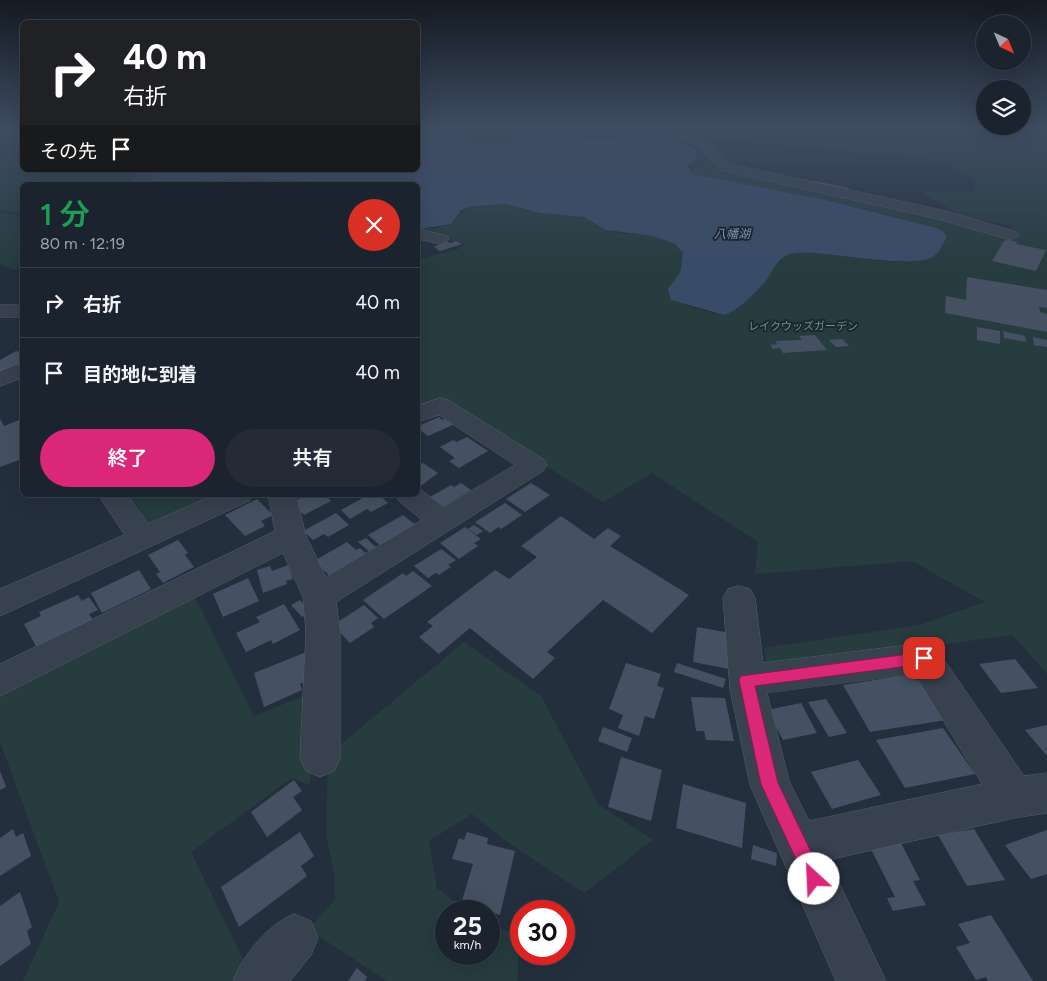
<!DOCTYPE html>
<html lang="ja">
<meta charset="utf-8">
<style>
body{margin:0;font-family:Figtree,"Noto Sans JP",sans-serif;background:#242b36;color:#f1f3f6;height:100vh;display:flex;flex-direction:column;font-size:19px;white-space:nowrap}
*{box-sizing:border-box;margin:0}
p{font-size:16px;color:#a0a4aa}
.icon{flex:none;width:28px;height:28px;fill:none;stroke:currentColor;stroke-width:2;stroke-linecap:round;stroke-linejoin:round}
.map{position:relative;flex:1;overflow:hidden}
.drawer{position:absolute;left:20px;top:182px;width:400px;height:315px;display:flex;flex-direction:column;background:#1b232e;border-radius:8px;box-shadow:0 5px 20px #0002,0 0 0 1px #39404a}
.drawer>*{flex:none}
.hud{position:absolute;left:20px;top:20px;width:400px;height:152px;border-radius:8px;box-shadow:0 5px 20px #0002,0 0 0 1px #39404a;background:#202124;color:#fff;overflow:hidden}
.needle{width:32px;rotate:136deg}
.fabs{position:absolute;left:976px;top:15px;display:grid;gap:10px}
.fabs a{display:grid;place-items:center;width:55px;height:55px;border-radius:50%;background:#1b232e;box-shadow:0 5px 20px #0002,0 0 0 1px #39404a;font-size:25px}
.speed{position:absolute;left:435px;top:900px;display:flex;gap:10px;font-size:25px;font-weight:700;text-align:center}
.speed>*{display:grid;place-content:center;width:65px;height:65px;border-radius:50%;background:#1b232e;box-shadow:0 5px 20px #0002,0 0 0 1px #39404a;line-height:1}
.speed small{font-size:12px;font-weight:400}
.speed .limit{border:8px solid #d22;background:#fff;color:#111}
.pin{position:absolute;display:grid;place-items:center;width:42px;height:42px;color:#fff;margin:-21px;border-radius:10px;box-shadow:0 2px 8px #0006}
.me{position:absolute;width:55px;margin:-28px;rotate:335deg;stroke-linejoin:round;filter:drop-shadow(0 0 4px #0008)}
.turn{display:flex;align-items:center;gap:18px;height:105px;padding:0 20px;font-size:22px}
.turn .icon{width:65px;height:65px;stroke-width:2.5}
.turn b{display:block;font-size:35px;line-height:42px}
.then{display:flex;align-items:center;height:48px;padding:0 20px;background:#0003;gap:10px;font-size:19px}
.round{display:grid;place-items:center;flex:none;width:52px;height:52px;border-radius:26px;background:#242b36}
.headline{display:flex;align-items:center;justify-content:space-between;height:85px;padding:0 20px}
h1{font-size:30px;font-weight:600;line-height:38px;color:#1e9e55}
.primary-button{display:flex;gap:10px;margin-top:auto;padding:10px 20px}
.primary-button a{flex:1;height:58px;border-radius:30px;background:#db2777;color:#fff;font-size:20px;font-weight:600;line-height:58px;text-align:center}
.primary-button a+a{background:#242b36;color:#f1f3f6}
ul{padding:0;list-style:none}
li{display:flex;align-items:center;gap:15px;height:70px;padding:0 20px;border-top:1px solid #39404a}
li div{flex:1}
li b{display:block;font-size:19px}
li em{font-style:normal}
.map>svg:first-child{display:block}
.green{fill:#263c3f}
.water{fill:#394c67}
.building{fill:#455162}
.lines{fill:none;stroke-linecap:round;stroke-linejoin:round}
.minor-casing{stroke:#565f6c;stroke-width:1}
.minor{fill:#38414e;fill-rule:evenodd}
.route{fill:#db2777;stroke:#8e194d}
.labels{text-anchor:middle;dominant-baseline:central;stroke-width:4;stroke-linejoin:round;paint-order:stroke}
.far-park-label{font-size:11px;fill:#6b9a76;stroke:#1d2633}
.far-water-label{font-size:12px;font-style:italic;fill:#7c92b1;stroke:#1d2633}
</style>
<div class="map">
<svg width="1047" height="981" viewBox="0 0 1047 981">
<rect width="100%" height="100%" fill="#242f3e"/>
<g class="green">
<polygon points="22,129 22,170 153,170 153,177 158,185 246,176 354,185 250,179 225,185 22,185 22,214 0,210 0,130"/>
<polygon points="448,129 497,129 505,135 504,138 538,136 515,142 514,144 495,146 472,145 457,139 457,132"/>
<path d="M596,129H1047V674L1013,635L767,668L764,648L919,625L985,602L912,561L755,574L758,542L652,473L603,502L439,399L418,408V256L423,258L456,250L466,244L421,233L418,232V228L432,229L451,224C477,187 506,208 541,213C555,216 572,213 586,218C594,221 599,226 606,229C628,239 668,227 683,253L680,273L685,305L716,314C727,308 739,303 749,296C770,281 771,254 798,253C836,251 895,269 927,259C937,256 942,245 947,237L943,231L909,221L826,200L711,179L688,171L711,161L722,168L1020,235L1009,225L962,216L921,192L973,191L976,180L944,161L684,135Z"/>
<polygon points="0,212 16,215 22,222 22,268 15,270 0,265"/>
<polygon points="127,495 223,495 147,524"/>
<polygon points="192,591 254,716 318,690 310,785 292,778 191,852 250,973 243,981 23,981 59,902 0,742 0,688"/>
<polygon points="464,642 541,696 599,805 653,840 584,893 513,846 472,814 429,841 437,888 467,911 446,911 446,954 489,954 489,923 518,936 518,978 517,981 387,981 308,929 335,900 334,872 326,836 328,755"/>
</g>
<path class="water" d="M418,129C430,129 451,125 459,136L457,140L472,145L495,146L514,144L521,140L544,135L573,136L599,141L639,136L672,140L695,149L697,159L687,166L691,169L689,171L697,175L826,200L936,228L943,231L947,237C943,243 940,252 934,256C916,271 825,250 797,253C776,255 776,268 765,282C755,293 738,311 724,315L671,300L668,289L680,273L683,253L675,244L654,236L606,230L584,217L540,213L505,204L472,206L461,210L451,224L420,229L418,228V185H354L246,176L158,185L149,183L153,177V170H418Z"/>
<g class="building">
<polygon points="815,181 849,188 845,192 810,184"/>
<polygon points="1008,240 1017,242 1016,244 1046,250 1036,271 992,261 1004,241"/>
<polygon points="446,241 450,243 456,241 462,244 440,251 434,247"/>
<polygon points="967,277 1047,290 1047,308 1039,307 1040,312 1047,314 1047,332 945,313 946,296 966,300"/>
<polygon points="977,327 1000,331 1000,344 977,340"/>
<polygon points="1003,331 1025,336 1026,342 1004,338"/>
<polygon points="815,335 827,350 783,353 780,348 773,349 770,345 777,344 775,341 802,340 799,336"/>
<polygon points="1033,337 1047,340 1047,347 1034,345"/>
<polygon points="842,339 849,346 836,347 829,340"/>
<polygon points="16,351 22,353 22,362 4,372 0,371 0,360"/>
<polygon points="439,417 442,420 447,417 455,424 428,436 420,430 421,429 418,426"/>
<polygon points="0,419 4,426 22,419 22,459 0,467"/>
<polygon points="467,437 488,451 459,468 449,461 455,458 440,447 453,440 457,442"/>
<polygon points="423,463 438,473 418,488 418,466"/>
<polygon points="461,483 471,490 443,507 430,497 451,485 454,487"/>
<polygon points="531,483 550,495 525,512 506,499"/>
<polygon points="306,495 325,495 331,501 304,515 291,503"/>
<polygon points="368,495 379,495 388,503 371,512 367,509 350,519 341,510"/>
<polygon points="257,499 273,515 261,521 265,526 245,536 225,515"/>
<polygon points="505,503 522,515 501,529 498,527 490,533 475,522"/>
<polygon points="336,513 349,525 328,537 324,534 313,540 303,531"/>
<polygon points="403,515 417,526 382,547 368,535"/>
<polygon points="561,516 594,539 608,528 621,536 610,546 689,595 652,633 603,600 547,652 555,658 533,679 470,628 439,654 419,637 433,626 427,622 495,570 509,579 537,557 521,546"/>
<polygon points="474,525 483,531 477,535 468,529"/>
<polygon points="465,527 481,539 474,543 478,546 459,559 440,543"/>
<polygon points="366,538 378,549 371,553 358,542"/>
<polygon points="178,540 188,553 185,555 194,567 163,583 156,574 160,572 148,555"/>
<polygon points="347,542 356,550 360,548 368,555 331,577 314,561"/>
<polygon points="441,549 456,560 448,565 451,567 439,575 436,573 428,578 414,566"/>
<polygon points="288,565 293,579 286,581 287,584 263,593 257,570 270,566 272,571"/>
<polygon points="139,570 151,589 102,613 91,593"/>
<polygon points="413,571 432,586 384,619 363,600 403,573 406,576"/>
<polygon points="248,578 259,601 223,617 213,594"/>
<polygon points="78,595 82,601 89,597 98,610 89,614 96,625 40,654 24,624 41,616 39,612"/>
<polygon points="300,600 310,612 302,617 291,605"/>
<polygon points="284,604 300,630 273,644 271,640 246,652 236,633 260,622 256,617"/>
<polygon points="364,605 378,618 371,623 374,627 350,643 333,625"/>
<polygon points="697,627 731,633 729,669 693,662"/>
<polygon points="304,653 313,679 300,684 302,690 264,707 254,673"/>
<polygon points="1015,659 1038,688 1001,693 979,664"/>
<polygon points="626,663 661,674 657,686 664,688 654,719 645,716 639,736 618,728 623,715 609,709"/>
<polygon points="677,663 726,679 723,688 674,672"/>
<polygon points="906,675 919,681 946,720 870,732 843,685"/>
<polygon points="691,697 725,698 734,741 706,740 704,731 696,731"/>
<polygon points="826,699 847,733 829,737 808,702"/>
<polygon points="801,703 817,733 783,740 767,710"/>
<polygon points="1047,725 1047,756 1025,730"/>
<polygon points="603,727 632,738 627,752 598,741"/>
<polygon points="943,728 975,774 905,788 876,740"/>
<polygon points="621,757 662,770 651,821 608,807"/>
<polygon points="858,760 881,795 832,809 811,772"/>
<polygon points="0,771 6,787 0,790"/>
<polygon points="294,780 302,791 293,797 302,810 267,837 251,812"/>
<polygon points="683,784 746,803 742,848 676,828"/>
<polygon points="13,829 16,837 23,833 31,856 0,876 0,838"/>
<polygon points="974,829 1005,880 967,886 938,835"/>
<polygon points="1047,830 1047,874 1031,879 1005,845"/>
<polygon points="300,832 314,856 301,866 307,876 239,927 221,887"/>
<polygon points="467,832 488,838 487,844 515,851 500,915 461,904 473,864 452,859 459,838 464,840"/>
<polygon points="900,841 920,880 913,881 926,905 893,911 887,898 895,897 870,847"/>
<polygon points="753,845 777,853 776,866 751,859"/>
<polygon points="20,892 32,927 27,931 31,944 0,966 0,906"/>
<polygon points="991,915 1033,981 988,981 986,977 976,980 956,947 970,943 958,924"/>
<polygon points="357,968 367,977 365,981 348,981"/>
</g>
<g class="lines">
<g class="minor-casing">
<g id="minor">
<path d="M568,129C606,129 671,122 705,141C715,146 721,157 730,164L946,211L1017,232L1019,235L1011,240L942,220L721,170L698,147L682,140L637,134L573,132Z"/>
<polygon points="140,170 154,170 148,185 134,185"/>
<polygon points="246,177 312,181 319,185 204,185 211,181"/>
<polygon points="418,229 447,236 449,239 441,244 418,239"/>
<rect x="0" y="305" width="22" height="12"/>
<polygon points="22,363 22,378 0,386 0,371"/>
<polygon points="440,398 448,400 543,459 547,465 543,471 336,602 340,632 340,758 334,771 320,777 306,771 300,758 306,632 303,597 283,553 0,696 0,664 275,531 268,495 296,495 306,536 326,577 422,520 399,501 395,495 418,495 418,488 444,507 515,465 439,415 418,422 418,406"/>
<polygon points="99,495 127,495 148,524 214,495 253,495 249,501 0,616 0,589 124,535"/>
<path d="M739,586L750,589L755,598L763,663L924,643L936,648L1024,776L1047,773V813L1014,818L828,860L886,981H836L750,785L730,689L723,598L728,589ZM915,674L982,784L809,821L789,781L767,693Z"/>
<path d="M294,914L311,921L318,938L311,955L290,981H233C244,954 267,925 294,914Z"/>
</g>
</g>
<use href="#minor" class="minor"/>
</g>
<linearGradient id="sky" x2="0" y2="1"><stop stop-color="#141a22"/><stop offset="0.48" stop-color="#3f4d63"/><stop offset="1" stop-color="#3f4d63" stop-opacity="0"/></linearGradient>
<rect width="1047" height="267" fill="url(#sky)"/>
<polygon class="route" points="924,652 929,653 931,658 929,662 924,664 755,686 778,783 824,879 821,885 814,888 808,885 761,784 739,680 741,676"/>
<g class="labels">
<g class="far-park-label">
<text x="803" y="326">レイクウッズガーデン</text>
</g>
<g class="far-water-label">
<text x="732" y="234">八幡湖</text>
</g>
</g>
</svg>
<div class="fabs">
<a><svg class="needle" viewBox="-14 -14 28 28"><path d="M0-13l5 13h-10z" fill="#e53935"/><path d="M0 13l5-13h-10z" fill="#a0a4aa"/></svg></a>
<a><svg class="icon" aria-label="layers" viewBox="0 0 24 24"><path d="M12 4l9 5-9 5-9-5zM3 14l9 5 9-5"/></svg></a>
</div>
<div class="speed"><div>25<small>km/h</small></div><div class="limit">30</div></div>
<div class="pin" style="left:924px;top:658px;background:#d93025"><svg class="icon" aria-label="arrive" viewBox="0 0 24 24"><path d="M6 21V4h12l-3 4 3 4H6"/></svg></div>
<svg class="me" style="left:814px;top:879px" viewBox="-20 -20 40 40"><circle r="19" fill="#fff"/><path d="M0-13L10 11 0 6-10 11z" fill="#db2777"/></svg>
<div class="hud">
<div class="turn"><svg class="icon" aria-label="right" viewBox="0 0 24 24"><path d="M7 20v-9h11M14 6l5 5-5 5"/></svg><div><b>40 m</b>右折</div></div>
<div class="then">その先<svg class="icon" aria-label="arrive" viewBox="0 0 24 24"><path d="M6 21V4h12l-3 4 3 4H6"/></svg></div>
</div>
<section class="drawer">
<div class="headline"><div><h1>1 分</h1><p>80 m · 12:19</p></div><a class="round" style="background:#d93025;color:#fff"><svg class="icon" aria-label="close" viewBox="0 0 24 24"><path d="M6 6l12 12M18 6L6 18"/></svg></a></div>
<ul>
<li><svg class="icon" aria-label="right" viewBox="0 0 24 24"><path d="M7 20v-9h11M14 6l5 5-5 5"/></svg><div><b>右折</b></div><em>40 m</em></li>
<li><svg class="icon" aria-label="arrive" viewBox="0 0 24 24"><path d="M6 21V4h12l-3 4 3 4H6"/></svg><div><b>目的地に到着</b></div><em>40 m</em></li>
</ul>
<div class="primary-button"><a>終了</a><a>共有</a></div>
</section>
</div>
